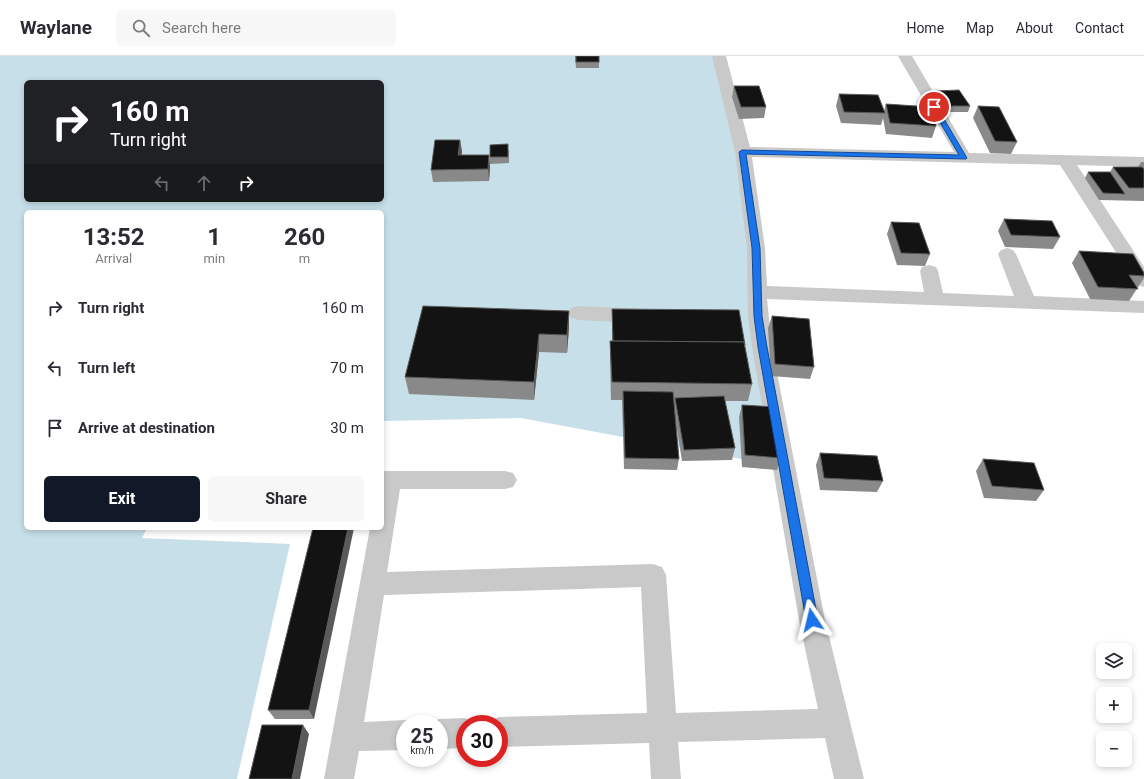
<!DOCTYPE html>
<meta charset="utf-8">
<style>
body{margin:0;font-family:Roboto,sans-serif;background:#f7f7f7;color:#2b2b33;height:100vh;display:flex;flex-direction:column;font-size:15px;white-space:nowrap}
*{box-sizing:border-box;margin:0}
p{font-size:13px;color:#7c7c81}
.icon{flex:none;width:22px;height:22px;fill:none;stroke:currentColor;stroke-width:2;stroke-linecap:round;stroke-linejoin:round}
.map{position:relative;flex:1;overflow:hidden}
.details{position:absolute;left:24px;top:154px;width:360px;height:320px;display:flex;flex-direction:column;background:#fff;border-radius:6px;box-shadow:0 2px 6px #0003}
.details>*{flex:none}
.top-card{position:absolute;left:24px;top:24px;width:360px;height:122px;border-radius:6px;box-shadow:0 2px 6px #0003;background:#202124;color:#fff;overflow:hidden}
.controls{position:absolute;left:1096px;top:587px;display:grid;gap:8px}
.controls a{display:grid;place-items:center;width:36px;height:36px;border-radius:6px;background:#fff;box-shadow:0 2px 6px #0003;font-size:20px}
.speed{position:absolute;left:396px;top:659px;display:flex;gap:8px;font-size:20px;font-weight:700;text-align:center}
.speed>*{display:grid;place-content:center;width:52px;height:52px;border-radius:50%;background:#fff;box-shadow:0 2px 6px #0003;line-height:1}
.speed small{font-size:10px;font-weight:400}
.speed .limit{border:6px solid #d22;background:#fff;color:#111}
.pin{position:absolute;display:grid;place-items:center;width:34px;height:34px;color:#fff;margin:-17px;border:2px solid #fff;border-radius:50%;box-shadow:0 1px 4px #0007}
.me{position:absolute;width:44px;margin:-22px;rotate:350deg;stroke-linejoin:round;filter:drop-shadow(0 0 3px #0008)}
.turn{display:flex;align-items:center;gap:14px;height:84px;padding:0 20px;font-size:18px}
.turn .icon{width:52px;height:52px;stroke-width:2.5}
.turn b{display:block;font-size:28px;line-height:34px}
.lanes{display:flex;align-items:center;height:38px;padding:0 20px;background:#0003;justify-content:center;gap:20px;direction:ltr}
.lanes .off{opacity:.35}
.eta{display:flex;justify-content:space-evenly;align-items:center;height:68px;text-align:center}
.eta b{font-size:24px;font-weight:700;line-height:28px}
.button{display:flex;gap:8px;margin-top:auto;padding:8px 20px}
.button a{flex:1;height:46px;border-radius:6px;background:#111827;color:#fff;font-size:16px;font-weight:700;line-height:46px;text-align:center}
.button a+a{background:#f7f7f7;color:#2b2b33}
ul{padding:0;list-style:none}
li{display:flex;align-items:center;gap:12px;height:60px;padding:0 20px}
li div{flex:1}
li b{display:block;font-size:15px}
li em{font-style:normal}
header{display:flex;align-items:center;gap:24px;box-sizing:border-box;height:56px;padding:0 20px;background:#fff;border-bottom:1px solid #e1e1e2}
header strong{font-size:19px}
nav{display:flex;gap:22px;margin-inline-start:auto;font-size:14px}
.search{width:280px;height:36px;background:#f7f7f7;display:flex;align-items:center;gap:10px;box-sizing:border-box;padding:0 14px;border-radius:6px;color:#7c7c81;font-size:15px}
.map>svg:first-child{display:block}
.water{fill:#c6dfe9;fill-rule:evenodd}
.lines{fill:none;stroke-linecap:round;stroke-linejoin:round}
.minor{fill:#c9c9c9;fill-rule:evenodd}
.wall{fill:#898989}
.shaded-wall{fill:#5a5a5a}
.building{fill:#131313;stroke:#5a5a5a}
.route{fill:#1a73e8;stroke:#114b97}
</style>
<header>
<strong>Waylane</strong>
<div class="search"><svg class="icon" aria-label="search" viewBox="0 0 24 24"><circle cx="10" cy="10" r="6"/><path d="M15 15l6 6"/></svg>Search here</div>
<nav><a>Home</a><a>Map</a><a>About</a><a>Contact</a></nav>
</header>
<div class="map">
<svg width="1144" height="723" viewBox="0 0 1144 723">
<rect width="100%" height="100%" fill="#fff"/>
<path class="water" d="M0,0H715L737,104L753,232L768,408L521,362L382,365V156H26V472H147L142,482L290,488L237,723H0ZM26,26H382V144H26Z"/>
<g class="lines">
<g class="minor">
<polygon points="712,0 726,0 750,91 954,96 898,0 912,0 969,97 1144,101 1144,111 1077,109 1144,211 1144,231 1137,229 1060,109 752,101 765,192 767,230 924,236 920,215 922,211 929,209 936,211 938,215 943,237 1014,240 998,198 1001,194 1007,192 1013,194 1016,198 1034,240 1144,245 1144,257 767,243 772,291 825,564 864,723 834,723 825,682 678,686 681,723 651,723 649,687 499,691 499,668 488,668 489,666 499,661 647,657 641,531 384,539 364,666 405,664 414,668 405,668 405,694 359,695 354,723 324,723 370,472 382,472 382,415 505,415 513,417 517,424 513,431 505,433 400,433 387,516 653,508 662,511 666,519 676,657 818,653 799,564 752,291 748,260 747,192 735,96"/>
<polygon points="578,250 641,253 648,255 651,260 648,265 641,267 578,264 571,262 568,257 571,252"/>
<polygon points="465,662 476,668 465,668 465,692 439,693 439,668 429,668 439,663"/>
</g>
</g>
<g class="wall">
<polygon points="575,0 599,0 599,12 576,12"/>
<polygon points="734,30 766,51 764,62 739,63 732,41"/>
<polygon points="936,35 970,50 968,56 946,56 934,41"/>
<polygon points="839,38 884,55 886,48 936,70 932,82 886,78 883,62 881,69 841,67 836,50"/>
<polygon points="978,50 1017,86 1011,98 990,97 973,62"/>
<polygon points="460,84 462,96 461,99 489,99 490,111 489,125 433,126 431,114"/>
<polygon points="509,94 509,107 490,108 490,101"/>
<polygon points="1141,106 1144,106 1144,145 1099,144 1085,122 1088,116 1110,116 1113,111 1138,111"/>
<polygon points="138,144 159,144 159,145 139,145"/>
<polygon points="1004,163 1060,181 1053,193 1005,191 998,175"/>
<polygon points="891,166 930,198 925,210 897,209 887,178"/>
<polygon points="1079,195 1144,217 1144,222 1129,245 1090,243 1072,207"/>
<polygon points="612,253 745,290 752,328 748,345 725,345 735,392 732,404 682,405 676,367 679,403 677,414 624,413 622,344 611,344 610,303 610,285 612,285"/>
<polygon points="569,255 569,272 567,297 539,296 534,344 409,338 405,321"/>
<polygon points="772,260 814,311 810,323 771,320 768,272"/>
<polygon points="742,349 781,402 777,414 742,411 739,361"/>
<polygon points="820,397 883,425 877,436 820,434 816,409"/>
<polygon points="983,403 1044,434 1036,445 984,442 976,415"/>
<polygon points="313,472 314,663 275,663 268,654"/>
</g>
<g class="shaded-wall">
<polygon points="460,84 462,96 460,111 458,99"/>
<polygon points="489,99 490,111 489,125 488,113"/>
<polygon points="569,255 569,272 567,297 567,279"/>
<polygon points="539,278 539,296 534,344 534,326"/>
<polygon points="348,472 354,472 314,663 309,654"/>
<polygon points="303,669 309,678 300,723 292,723"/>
</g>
<g class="building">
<rect x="576" y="0" width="23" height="6"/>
<polygon points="734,30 759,30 766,51 741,51"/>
<polygon points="959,34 970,50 948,50 936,35"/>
<polygon points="839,38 878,39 885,57 844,56"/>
<polygon points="886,48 931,51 936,70 890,67"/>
<polygon points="978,50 999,51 1017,86 995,85"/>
<polygon points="435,84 460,84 458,99 489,99 488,113 431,114"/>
<polygon points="508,88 508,101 490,101 490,89"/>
<polygon points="1113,111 1142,111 1144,113 1144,132 1129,132"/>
<polygon points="1088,116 1110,116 1125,138 1103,137"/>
<polygon points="1004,163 1052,165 1060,181 1011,179"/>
<polygon points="891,166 919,167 930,198 901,197"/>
<polygon points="1079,195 1133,198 1144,217 1144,220 1129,219 1138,233 1098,231"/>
<polygon points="423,250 569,255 567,279 539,278 534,326 405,321"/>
<polygon points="612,253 739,254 745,289 744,286 613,285"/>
<polygon points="772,260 809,263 814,311 775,308"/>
<polygon points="610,285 744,286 752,328 612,326"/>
<polygon points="623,335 673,336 679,403 625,402"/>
<polygon points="724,340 735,392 684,394 675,342"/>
<polygon points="742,349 776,351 781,402 745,399"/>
<polygon points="820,397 877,400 883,425 824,422"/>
<polygon points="983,403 1034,407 1044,434 992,430"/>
<polygon points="313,472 348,472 309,654 268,654"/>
<polygon points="262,669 303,669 292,723 249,723"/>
</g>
<polygon class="route" points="934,49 937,51 967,102 966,103 746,98 760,192 762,260 767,291 818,564 816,568 812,569 808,568 806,564 758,291 754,260 752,192 739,96 742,94 959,99 931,51"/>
</svg>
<div class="controls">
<a><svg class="icon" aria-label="layers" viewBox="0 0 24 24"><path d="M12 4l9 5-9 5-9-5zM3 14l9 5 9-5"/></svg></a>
<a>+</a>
<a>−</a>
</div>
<div class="speed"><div>25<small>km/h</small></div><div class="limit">30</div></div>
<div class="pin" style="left:934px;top:51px;background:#d93025"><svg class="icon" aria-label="arrive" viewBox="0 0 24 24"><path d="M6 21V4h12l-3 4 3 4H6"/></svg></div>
<svg class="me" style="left:812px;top:564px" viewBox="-20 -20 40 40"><path d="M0-17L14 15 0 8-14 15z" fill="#1a73e8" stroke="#fff" stroke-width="4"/></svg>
<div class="top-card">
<div class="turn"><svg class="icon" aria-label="right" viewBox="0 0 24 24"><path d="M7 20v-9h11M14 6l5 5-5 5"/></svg><div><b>160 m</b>Turn right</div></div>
<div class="lanes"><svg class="icon off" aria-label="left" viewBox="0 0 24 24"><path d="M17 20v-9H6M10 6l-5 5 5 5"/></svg><svg class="icon off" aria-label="ahead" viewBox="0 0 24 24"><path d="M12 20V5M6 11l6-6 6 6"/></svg><svg class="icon" aria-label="right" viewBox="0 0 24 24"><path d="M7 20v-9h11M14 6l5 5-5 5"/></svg></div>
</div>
<section class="details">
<div class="eta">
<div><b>13:52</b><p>Arrival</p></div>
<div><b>1</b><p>min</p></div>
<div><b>260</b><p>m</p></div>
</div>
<ul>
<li><svg class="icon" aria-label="right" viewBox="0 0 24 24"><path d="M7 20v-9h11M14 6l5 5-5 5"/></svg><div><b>Turn right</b></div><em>160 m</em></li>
<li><svg class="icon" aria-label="left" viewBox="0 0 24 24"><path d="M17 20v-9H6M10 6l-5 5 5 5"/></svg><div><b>Turn left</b></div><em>70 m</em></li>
<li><svg class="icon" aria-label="arrive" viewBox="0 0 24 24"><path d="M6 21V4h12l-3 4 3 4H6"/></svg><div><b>Arrive at destination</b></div><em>30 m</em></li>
</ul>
<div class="button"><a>Exit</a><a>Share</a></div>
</section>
</div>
